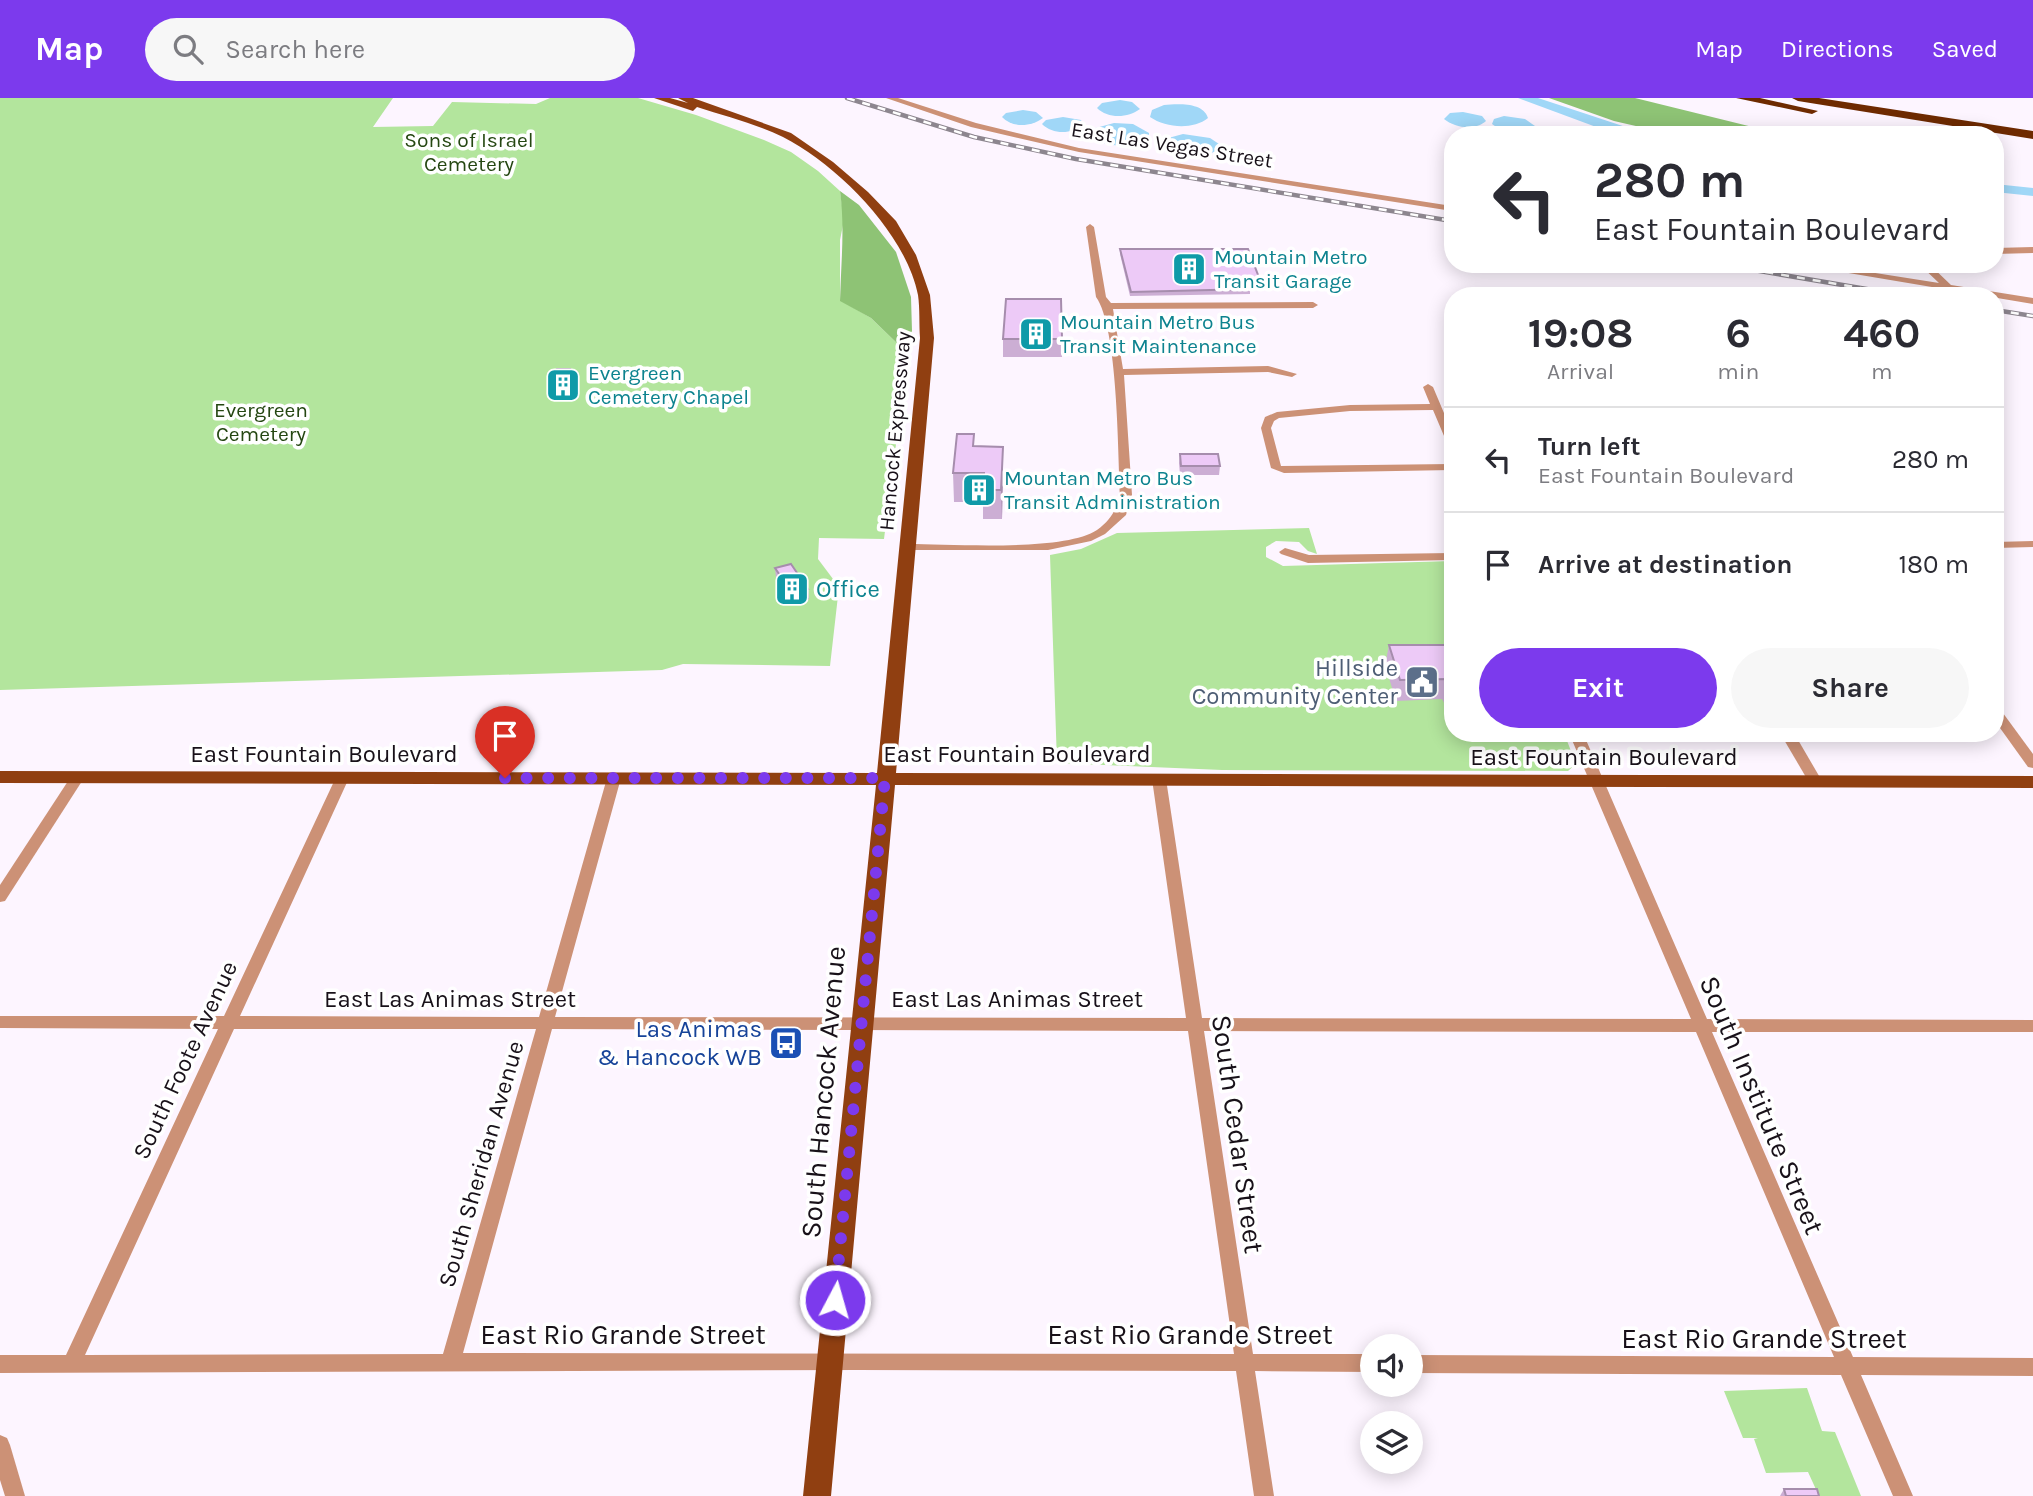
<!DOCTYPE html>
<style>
body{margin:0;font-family:Karla,sans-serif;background:#f7f7f7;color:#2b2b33;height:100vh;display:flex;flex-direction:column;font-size:26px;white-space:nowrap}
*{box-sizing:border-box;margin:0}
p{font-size:23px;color:#7c7c81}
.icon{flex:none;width:38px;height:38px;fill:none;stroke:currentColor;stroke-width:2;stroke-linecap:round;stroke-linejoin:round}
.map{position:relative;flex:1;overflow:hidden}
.drawer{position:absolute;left:1444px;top:189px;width:560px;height:455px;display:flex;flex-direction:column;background:#fff;border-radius:28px;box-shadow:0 4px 18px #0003}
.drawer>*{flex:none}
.guide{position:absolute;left:1444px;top:28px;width:560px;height:147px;border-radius:28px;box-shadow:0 4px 18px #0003;background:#fff;color:#2b2b33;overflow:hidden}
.fabs{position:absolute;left:1360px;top:1236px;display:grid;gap:14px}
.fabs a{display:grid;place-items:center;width:63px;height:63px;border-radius:50%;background:#fff;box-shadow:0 4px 18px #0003;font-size:35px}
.pin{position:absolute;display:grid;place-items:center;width:60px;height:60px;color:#fff;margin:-72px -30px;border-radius:50% 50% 50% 0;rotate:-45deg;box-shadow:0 0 7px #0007}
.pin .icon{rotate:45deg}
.me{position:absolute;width:77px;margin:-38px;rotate:6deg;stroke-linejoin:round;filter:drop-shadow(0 0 5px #0008)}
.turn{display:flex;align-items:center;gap:24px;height:147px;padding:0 35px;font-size:32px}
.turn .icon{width:91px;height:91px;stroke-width:2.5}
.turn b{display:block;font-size:49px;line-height:60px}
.eta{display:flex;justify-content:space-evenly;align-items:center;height:119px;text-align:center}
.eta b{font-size:42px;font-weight:700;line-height:49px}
.cta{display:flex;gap:14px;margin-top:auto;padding:14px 35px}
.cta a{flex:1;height:80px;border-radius:42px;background:#7c3aed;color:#fff;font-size:28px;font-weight:700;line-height:80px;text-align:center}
.cta a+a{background:#f7f7f7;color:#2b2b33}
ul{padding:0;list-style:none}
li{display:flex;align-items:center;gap:21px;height:105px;padding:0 35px;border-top:2px solid #e1e1e2}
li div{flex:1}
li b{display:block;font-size:26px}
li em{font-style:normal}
header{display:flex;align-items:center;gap:42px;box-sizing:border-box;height:98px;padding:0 35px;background:#7c3aed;color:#fff}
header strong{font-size:33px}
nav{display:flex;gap:38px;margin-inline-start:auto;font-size:24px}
.search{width:490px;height:63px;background:#f7f7f7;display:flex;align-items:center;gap:18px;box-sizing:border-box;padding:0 24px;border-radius:38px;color:#7c7c81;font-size:26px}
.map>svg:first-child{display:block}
.green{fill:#b3e59d}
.forest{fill:#8ec375}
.water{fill:#a0d7f7}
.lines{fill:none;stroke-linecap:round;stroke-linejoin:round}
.river{fill:#a0d7f7;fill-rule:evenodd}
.minor{fill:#cc9176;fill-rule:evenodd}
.major{fill:#903f11;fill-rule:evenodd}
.highway{fill:#6e2a00;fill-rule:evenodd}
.rail-casing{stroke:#8d868f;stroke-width:4.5}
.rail{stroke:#fff;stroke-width:2.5;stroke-dasharray:8;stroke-linecap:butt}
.wall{fill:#ccaed4}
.shaded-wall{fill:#a68dad}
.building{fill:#edcaf7;stroke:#a68dad;stroke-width:2}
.route{stroke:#7c3aed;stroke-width:12;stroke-dasharray:0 21.6}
.labels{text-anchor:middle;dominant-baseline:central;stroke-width:7;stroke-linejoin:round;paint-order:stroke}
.far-park-label{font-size:21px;fill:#254712;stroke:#fff}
.far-street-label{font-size:21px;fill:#181119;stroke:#fff}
.far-culture-label{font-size:21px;fill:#0d838f;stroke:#fff;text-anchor:start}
.culture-label{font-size:24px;fill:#0d838f;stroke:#fff;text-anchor:start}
.service-label{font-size:24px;fill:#4e5e75;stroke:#fff;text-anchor:end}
.street-label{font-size:24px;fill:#181119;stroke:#fff}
.transit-label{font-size:24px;fill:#164399;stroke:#fff;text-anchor:end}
.near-street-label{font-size:28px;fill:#181119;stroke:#fff}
</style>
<header>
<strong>Map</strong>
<div class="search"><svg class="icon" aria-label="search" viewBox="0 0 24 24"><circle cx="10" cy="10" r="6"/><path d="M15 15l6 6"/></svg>Search here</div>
<nav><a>Map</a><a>Directions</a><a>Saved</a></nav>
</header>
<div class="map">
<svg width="2033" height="1398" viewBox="0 0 2033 1398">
<rect width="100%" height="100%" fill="#fdf5ff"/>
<g class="green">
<polygon points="0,0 393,0 373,29 433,28 452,4 536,6 550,0 638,0 696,17 764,42 791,54 818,73 840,93 844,122 840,142 840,202 871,220 903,251 906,267 884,441 819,440 818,461 839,489 830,568 683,566 662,572 0,592"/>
<polygon points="1309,430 1317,456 1308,453 1299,444 1276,443 1266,449 1266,459 1283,468 1452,463 1452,635 1564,635 1576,666 1568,673 1222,672 1057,665 1050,457 1081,451 1117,435"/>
<polygon points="1807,1290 1822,1333 1835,1334 1861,1398 1819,1398 1808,1374 1766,1375 1754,1341 1758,1340 1743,1340 1724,1293"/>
</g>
<g class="forest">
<polygon points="1549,0 1635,0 1785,37 1675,37 1614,23"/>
<path d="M840,93L859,107L896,154L911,199L912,233L903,251L871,220L840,203C841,166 845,129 840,93Z"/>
</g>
<g class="water">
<path d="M1120,2L1132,4L1140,11C1128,20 1108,21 1097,10L1102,5Z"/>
<path d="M1164,7C1178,6 1203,4 1208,20C1193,32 1166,30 1150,19L1152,12Z"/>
<path d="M1023,12L1036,14L1043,20C1031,29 1012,30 1002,19L1006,15Z"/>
<path d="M1463,14L1482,18L1486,23C1475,33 1455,30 1444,21L1450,15Z"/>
<path d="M1504,18L1525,21L1535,28C1524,38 1503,35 1492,26L1494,21Z"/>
<path d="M1063,19L1081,22L1083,27C1072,36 1053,37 1042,26L1046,22Z"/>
<path d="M1114,25L1133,26L1149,35V39C1134,51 1104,50 1090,38L1092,31Z"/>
<path d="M1183,36L1210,40L1219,46V50C1205,63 1174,62 1160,50L1161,42Z"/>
</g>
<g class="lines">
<g class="river">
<polygon points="1518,0 1538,0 1650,37 1624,37 1607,33"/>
<polygon points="1995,86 2033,90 2033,98 1995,94"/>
</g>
<g class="minor">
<polygon points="886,0 898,0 976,25 1079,50 1452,108 1452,113 1079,54 971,29"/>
<path d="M1090,126L1094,129L1106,199L1111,205L1313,204L1318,207L1313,210L1113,211L1123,271L1268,268L1297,276L1292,279L1268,274L1124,277L1132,397L1126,417L1105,436L1091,443L1048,452H904L902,450L908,446C951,446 1064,454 1097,432C1111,422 1116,412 1120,397C1118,355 1118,229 1096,199L1086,129Z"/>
<polygon points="2033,149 2033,155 1995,156 1995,150"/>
<polygon points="1795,166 1818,166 1939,185 1919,166 1929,166 1951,187 2033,200 2033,206"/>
<polygon points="1428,286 1433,289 1452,334 1452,348 1447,345 1433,312 1350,313 1279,320 1274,323 1271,330 1281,368 1452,366 1452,372 1284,375 1271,370 1261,330 1265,319 1277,314 1350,307 1430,306 1423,289"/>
<polygon points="2033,443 2033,449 1995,450 1995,444"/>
<polygon points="1285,450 1309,457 1452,455 1452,462 1308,465 1281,456 1279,454"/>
<polygon points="1995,610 2000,611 2033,656 2033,670 2028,669 1995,623"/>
<path d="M1569,635H1583L1707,921L2033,922V934H1712L1853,1259L2033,1260V1278L1861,1277L1913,1398H1893L1841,1277L1410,1275V1257L1834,1259L1696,934L1204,933L1253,1256H1372V1274L1255,1273L1274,1398H1254L1236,1273L858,1272L0,1275V1257H66L218,931L0,930V918H224L337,677L342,675L349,680L240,918L539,919L607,680L614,675L621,680L555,919L1186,920L1152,681L1159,676L1166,681L1202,920L1691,921ZM234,931H536L443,1256L85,1257ZM552,931L1188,933L1234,1256L463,1255Z"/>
<polygon points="1780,635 1794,635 1822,683 1820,686 1810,686"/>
<polygon points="77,675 84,680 5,803 0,804 0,787 72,677"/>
<polygon points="0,1337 7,1340 10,1347 25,1398 5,1398 0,1382"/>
</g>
<path class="major" d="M654,0H670L688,5L678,0H693L791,35L833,64L868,94L896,123L916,157L930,197L934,240L896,675L2033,678V690L895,687L831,1398H803L876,687L0,685V673L877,675L920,240C919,226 920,211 918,197C906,136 838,67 783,39C756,26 725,18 697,9L693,13Z"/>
<g class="highway">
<polygon points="1736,0 1760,0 1818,13 1812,16"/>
<polygon points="1792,0 1819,0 2033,33 2033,41 1798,3"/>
</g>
<g class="rail-casing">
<g id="rail">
<polyline points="847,0 974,39 1076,61 1452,123"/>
<polyline points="1718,166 1908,198"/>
<polyline points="1995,212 2033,218"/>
</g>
</g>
<use href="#rail" class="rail"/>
</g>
<g class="wall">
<polygon points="1120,151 1260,182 1259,187 1249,187 1250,191 1250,196 1130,198 1120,156"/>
<rect x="1003" y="241" width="59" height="18"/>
<polygon points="572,280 567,294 555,295 553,285"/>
<polygon points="974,348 1003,349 1002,421 983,421 983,404 954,404 953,375"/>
<polygon points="1180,356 1220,368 1219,377 1180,377 1179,365"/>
<polygon points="775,470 809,501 794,506 776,480"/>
<polygon points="1389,547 1452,547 1452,610 1447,610 1442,601 1396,603 1385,567"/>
<polygon points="1784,1391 1819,1398 1780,1398"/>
</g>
<g class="shaded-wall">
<polygon points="570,271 572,280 567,294 565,285"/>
<polygon points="1003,349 1003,377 1002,421 1001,392"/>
<polygon points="808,491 809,501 794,506 793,496"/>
</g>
<g class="building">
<polygon points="1120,151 1248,151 1260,182 1248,182 1250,191 1131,194"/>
<polygon points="1006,201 1061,201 1062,241 1003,241"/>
<polygon points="557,271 570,271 565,285 553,285"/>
<polygon points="957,336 974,336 973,348 1003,349 1001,392 983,392 984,375 953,375"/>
<polygon points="1180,356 1218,356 1220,368 1181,368"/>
<polygon points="791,466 808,491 793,496 775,470"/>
<polygon points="1389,547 1452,547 1452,590 1451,590 1447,581 1400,582"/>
<polygon points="1784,1391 1817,1391 1819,1398 1786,1398"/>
</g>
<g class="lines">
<polyline class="route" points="505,680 885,680 835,1202"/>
</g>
<defs>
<g id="building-square" transform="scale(1.75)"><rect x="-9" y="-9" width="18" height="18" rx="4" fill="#0f9aa8" stroke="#fff"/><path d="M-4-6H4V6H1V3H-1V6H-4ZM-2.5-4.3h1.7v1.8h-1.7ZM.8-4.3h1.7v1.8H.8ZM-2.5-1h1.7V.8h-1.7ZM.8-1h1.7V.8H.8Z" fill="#fff"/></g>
<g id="civic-square" transform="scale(1.75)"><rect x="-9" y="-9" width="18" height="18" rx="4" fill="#5c6f8a" stroke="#fff"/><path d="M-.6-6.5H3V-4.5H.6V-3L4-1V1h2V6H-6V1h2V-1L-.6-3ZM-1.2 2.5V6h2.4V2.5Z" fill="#fff"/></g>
<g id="bus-square" transform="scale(1.75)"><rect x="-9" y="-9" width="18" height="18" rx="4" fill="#1a4fb4" stroke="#fff"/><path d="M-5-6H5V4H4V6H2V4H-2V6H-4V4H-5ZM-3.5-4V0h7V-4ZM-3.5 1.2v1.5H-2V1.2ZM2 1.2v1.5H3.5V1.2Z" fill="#fff"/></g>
</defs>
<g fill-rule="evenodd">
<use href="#building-square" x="1189" y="171"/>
<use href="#building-square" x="1036" y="236"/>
<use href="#building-square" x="563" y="287"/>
<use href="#building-square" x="979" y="392"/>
<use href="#building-square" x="792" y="491"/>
<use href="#civic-square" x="1422" y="584"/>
<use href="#bus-square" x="786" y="945"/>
</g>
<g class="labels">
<g class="far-park-label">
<text x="469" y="42">Sons of Israel<tspan x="469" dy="24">Cemetery</tspan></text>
<text x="261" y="312">Evergreen<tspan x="261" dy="24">Cemetery</tspan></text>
</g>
<g class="far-street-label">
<text transform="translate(1172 47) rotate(9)">East Las Vegas Street</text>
<text transform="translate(895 333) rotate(-85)">Hancock Expressway</text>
</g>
<g class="far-culture-label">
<text x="1214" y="159">Mountain Metro<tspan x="1214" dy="24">Transit Garage</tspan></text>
<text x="1060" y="224">Mountain Metro Bus<tspan x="1060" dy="24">Transit Maintenance</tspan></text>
<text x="588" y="275">Evergreen<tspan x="588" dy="24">Cemetery Chapel</tspan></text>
<text x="1004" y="380">Mountan Metro Bus<tspan x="1004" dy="24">Transit Administration</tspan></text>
</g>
<g class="culture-label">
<text x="816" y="491">Office</text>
</g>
<g class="service-label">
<text x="1398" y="570">Hillside<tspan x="1398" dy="28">Community Center</tspan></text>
</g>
<g class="street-label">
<text x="324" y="656">East Fountain Boulevard</text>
<text x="1017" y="656">East Fountain Boulevard</text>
<text x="1604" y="659">East Fountain Boulevard</text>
<text x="450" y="901">East Las Animas Street</text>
<text x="1017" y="901">East Las Animas Street</text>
<text transform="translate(185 962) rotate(-65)">South Foote Avenue</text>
<text transform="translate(481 1066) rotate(-74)">South Sheridan Avenue</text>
</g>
<g class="transit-label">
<text x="762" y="931">Las Animas<tspan x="762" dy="28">&amp; Hancock WB</tspan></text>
</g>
<g class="near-street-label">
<text transform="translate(823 994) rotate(-85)">South Hancock Avenue</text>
<text transform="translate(1762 1007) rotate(67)">South Institute Street</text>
<text transform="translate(1238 1036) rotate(82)">South Cedar Street</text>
<text x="623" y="1236">East Rio Grande Street</text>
<text x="1190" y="1236">East Rio Grande Street</text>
<text x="1764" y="1240">East Rio Grande Street</text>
</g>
</g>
</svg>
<div class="fabs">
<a><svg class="icon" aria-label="sound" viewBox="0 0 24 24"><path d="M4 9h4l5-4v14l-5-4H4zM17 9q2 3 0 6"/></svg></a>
<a><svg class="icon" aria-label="layers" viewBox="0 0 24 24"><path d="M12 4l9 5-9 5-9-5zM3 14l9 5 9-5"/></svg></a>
</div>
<div class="pin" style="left:505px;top:680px;background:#d93025"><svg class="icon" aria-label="arrive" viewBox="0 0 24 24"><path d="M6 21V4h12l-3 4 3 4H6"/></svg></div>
<svg class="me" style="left:835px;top:1202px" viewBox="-20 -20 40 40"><circle r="17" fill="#7c3aed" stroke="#fff" stroke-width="3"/><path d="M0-11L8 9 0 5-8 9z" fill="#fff"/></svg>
<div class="guide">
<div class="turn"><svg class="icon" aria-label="left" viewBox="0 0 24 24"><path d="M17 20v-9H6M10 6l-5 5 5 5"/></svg><div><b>280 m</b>East Fountain Boulevard</div></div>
</div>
<section class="drawer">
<div class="eta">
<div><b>19:08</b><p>Arrival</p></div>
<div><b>6</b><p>min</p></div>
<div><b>460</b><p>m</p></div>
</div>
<ul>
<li><svg class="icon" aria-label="left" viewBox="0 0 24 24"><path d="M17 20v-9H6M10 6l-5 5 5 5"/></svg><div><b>Turn left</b><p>East Fountain Boulevard</p></div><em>280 m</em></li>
<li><svg class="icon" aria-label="arrive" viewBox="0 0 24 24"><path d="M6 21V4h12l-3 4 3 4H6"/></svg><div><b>Arrive at destination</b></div><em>180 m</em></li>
</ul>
<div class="cta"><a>Exit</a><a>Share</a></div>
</section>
</div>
